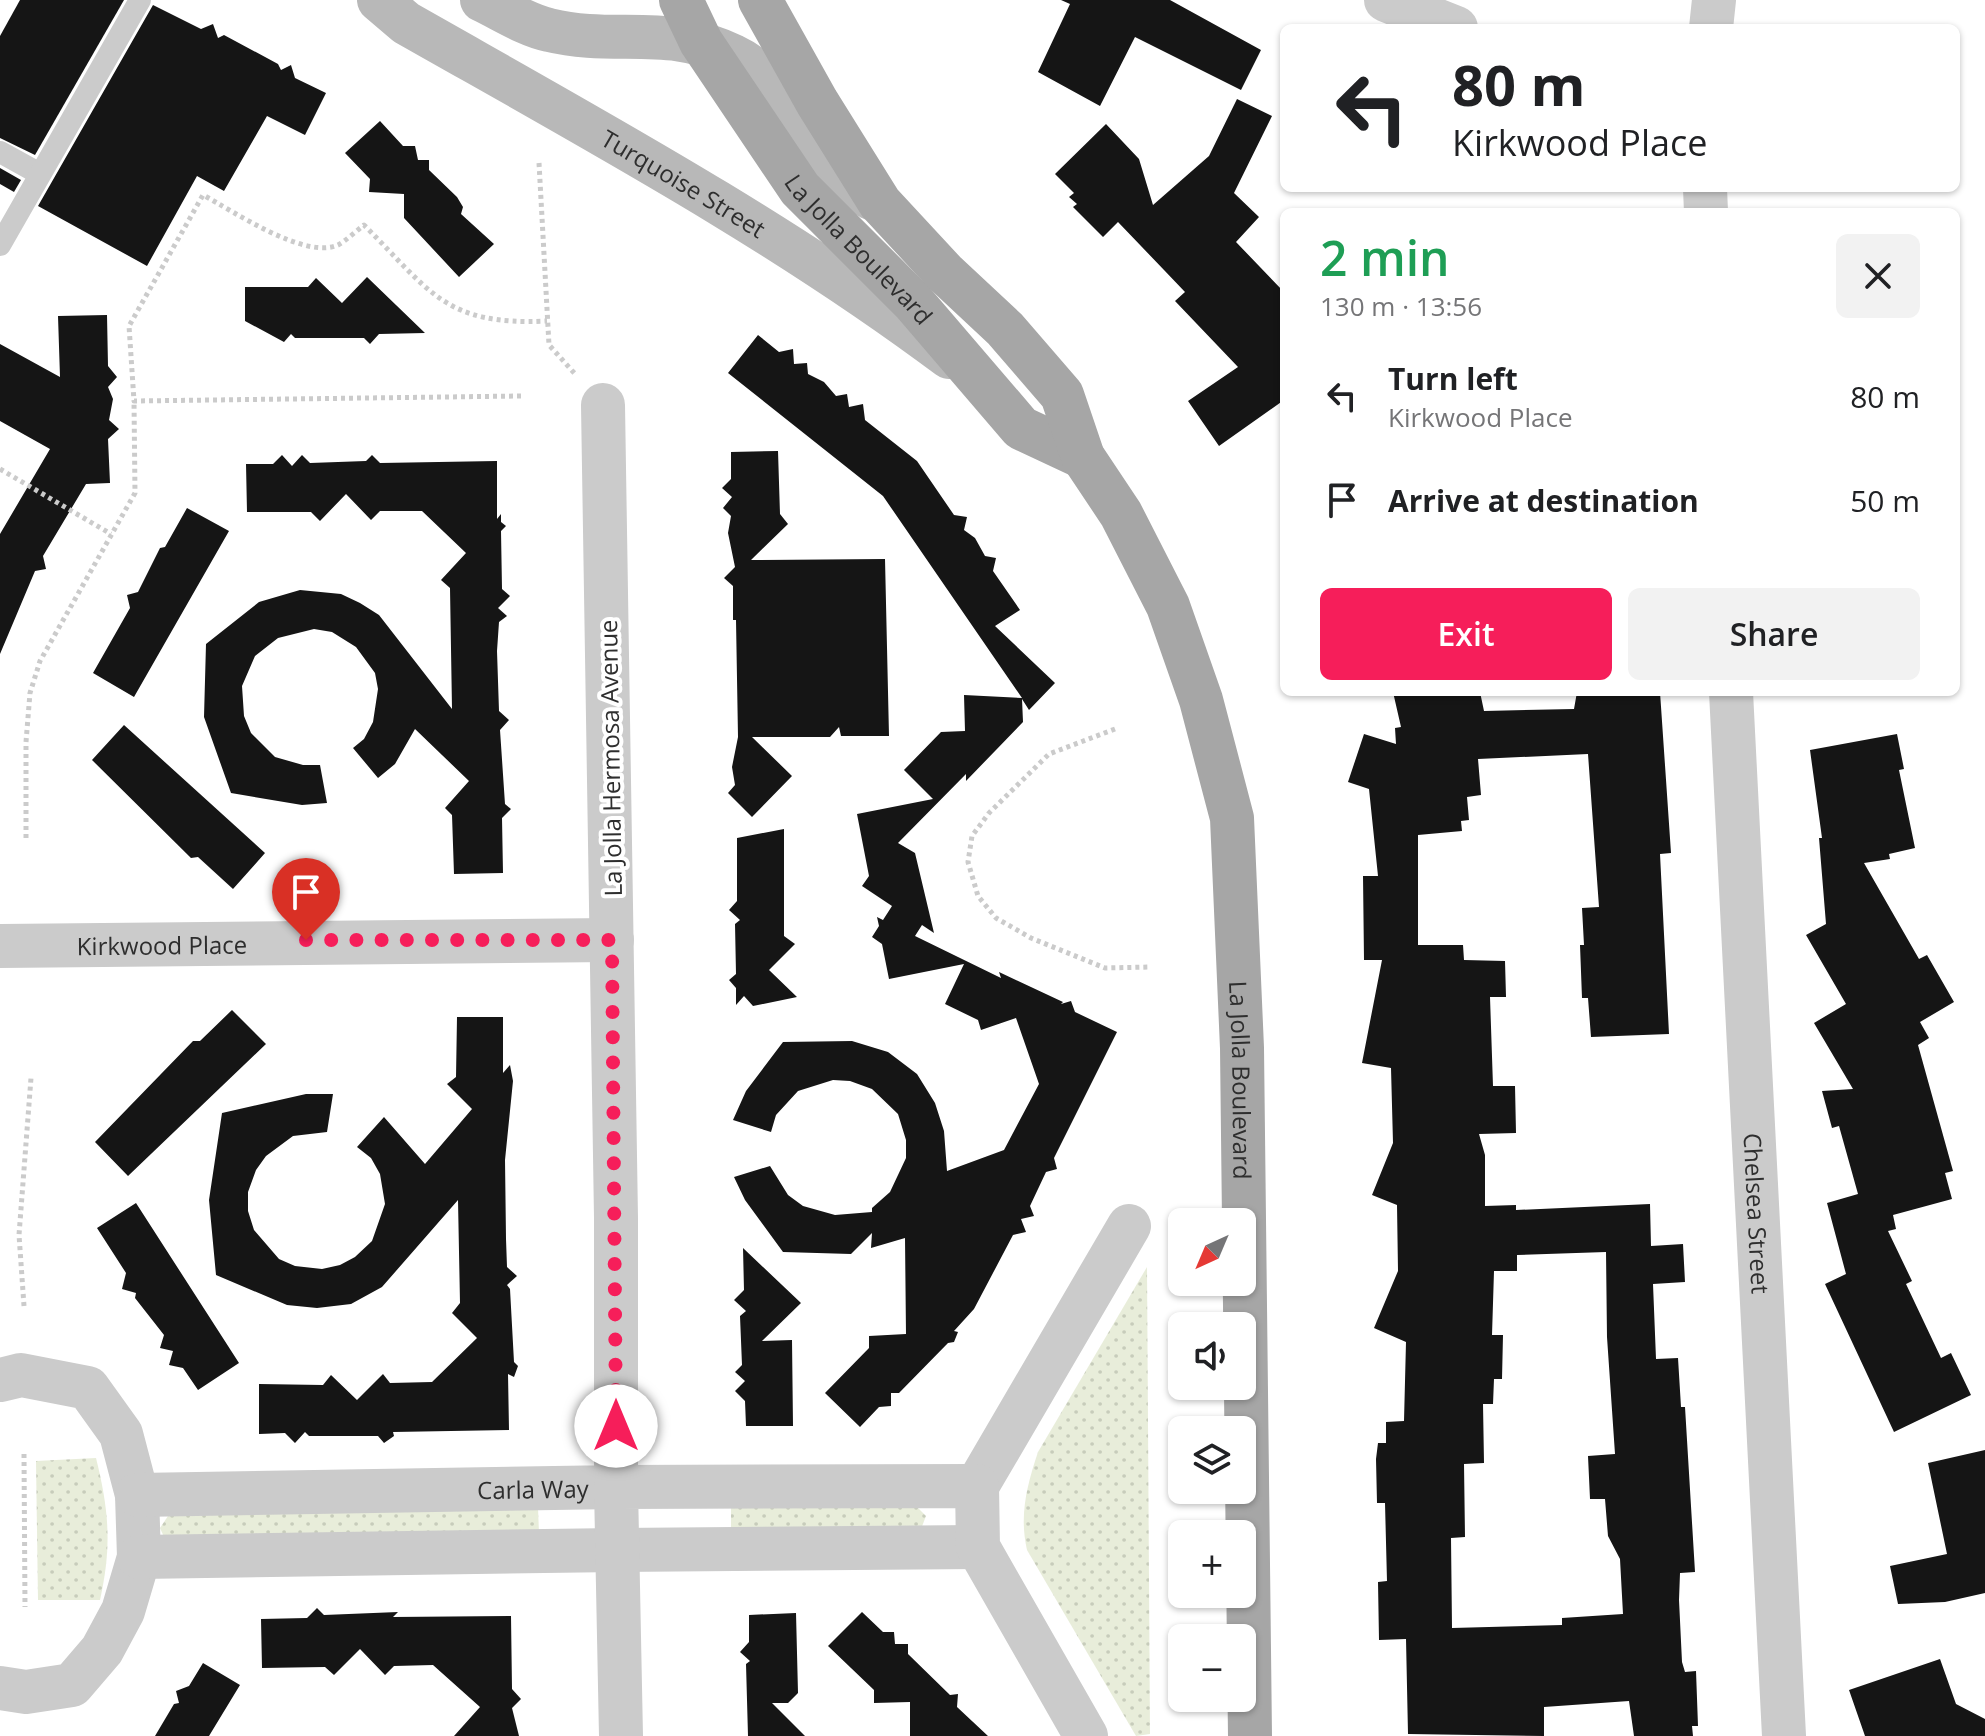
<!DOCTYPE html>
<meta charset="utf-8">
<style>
body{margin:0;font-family:"Open Sans",sans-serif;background:#f2f2f2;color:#202124;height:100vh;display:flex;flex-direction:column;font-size:30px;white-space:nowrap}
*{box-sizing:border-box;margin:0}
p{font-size:26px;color:#757577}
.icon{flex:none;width:44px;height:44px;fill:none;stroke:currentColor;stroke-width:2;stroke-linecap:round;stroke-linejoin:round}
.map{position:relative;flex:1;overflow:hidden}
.details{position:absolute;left:1280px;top:208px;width:680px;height:488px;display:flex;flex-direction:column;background:#fff;border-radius:12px;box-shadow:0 2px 6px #0004}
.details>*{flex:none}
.top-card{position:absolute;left:1280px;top:24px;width:680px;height:168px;border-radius:12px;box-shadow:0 2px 6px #0004;background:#fff;color:#202124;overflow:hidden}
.needle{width:52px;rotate:224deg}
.controls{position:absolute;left:1168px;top:1208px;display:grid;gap:16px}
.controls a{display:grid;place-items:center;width:88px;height:88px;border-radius:12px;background:#fff;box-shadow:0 2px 6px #0004;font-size:40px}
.pin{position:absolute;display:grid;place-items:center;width:68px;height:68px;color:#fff;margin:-82px -34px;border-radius:50% 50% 50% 0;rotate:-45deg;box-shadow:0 0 8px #0007}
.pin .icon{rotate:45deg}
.me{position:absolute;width:88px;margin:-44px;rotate:0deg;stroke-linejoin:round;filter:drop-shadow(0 0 6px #0008)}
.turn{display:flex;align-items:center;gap:28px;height:168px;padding:0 40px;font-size:36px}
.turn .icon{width:104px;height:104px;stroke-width:2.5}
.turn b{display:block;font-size:56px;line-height:68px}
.round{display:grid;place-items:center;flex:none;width:84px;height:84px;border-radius:12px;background:#f2f2f2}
.summary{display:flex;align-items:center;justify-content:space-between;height:136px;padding:0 40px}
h1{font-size:48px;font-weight:600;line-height:60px;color:#1e9e55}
.cta{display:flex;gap:16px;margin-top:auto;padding:16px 40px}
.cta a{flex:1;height:92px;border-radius:12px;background:#f61e5a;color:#fff;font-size:32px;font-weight:600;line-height:92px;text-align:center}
.cta a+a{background:#f2f2f2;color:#202124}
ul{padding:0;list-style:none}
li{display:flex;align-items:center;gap:24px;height:104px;padding:0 40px}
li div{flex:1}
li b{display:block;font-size:30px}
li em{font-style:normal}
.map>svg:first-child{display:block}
.grass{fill:url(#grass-dots)}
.building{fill:#151515;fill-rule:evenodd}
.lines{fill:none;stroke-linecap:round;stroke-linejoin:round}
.path{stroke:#cbcbcb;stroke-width:5;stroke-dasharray:4 4;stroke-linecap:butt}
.service{stroke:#cbcbcb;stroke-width:22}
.minor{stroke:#cbcbcb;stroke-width:44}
.tertiary{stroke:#cbcbcb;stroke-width:44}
.secondary{stroke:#b8b8b8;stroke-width:44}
.primary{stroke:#a6a6a6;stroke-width:44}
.route{stroke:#f61e5a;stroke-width:14;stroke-dasharray:0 25.2}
.labels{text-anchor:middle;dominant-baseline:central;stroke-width:8;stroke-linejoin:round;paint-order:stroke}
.street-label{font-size:24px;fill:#2e2e2e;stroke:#fff}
</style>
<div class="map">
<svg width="1985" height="1736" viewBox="0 0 1985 1736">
<defs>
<pattern id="grass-dots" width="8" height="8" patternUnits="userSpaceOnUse" patternTransform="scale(2)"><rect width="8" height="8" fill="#e8edda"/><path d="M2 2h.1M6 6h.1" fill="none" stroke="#c7ccbb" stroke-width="1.8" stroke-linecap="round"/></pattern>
</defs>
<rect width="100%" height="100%" fill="#fff"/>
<g class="grass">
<path d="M1147,1267L1150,1734L1136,1736L1027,1550C1019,1515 1027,1485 1038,1452Z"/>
<path d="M96,1458C109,1511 112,1546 100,1600H38L36,1461Z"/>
<polygon points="731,1506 916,1506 926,1516 921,1529 731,1530"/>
<polygon points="538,1508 539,1533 164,1537 160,1528 168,1516"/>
</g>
<g class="building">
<polygon points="20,0 124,0 35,155 0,138 0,36"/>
<polygon points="1061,0 1170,0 1261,50 1241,90 1135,37 1100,106 1038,72 1070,4"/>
<polygon points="153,5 201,29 213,24 218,38 224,35 278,64 281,70 291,65 295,78 326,93 305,135 267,116 224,191 197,176 147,266 38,206"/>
<polygon points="1237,99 1272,116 1234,193 1259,217 1236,242 1284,292 1284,400 1219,446 1188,401 1238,367 1175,301 1185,292 1164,270 1118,222 1103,237 1073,207 1077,204 1069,197 1074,193 1055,174 1106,124 1139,159 1153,205 1209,156"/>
<polygon points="380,121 403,146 415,146 418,160 429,160 429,170 457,197 463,207 461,214 494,244 459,277 404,218 404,194 369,192 370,179 345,153"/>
<polygon points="0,168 21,180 14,192 0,184"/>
<polygon points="367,277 425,333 379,334 370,344 364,338 295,338 291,334 284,342 245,321 245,287 308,287 316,278 342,303"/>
<polygon points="107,315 108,366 117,377 108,387 113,399 109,420 119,429 108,439 110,483 86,484 43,556 46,569 35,571 0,654 0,534 50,449 0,421 0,344 60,377 58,316"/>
<polygon points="758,335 779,352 793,349 794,364 807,363 808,374 824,382 836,396 847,394 849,407 863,404 865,420 917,461 954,515 967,517 964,530 975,538 985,556 996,558 993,571 1020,610 995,626 1055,683 1029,710 1022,699 1023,722 966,781 966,774 898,843 915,853 934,933 922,925 915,936 1001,978 999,972 1063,1002 1061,1004 1071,1001 1075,1012 1117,1032 1054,1158 1057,1169 1046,1172 1030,1206 1034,1216 1021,1219 1026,1232 1013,1235 974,1309 954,1331 958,1332 954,1342 948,1343 899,1393 891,1393 891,1406 879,1407 860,1427 825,1393 869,1348 869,1336 906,1334 905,1238 871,1248 872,1233 851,1254 783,1252 745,1200 734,1177 770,1166 788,1195 803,1206 835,1215 872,1212 872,1208 890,1192 906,1158 906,1140 898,1114 872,1089 850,1081 833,1080 798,1091 776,1115 771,1132 733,1120 746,1091 783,1042 852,1041 888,1052 917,1074 935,1103 944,1131 947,1171 1004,1150 1039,1084 1016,1018 981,1030 978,1020 945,1004 964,964 889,979 882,944 872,937 879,926 877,917 883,920 892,906 862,886 869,876 857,814 933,799 904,770 941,732 965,731 964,695 1022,698 883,496 728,373"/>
<polygon points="778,451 780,514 788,524 751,560 885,559 889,736 841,736 839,727 830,737 752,737 792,776 752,817 728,793 735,785 732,767 738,737 736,620 733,620 733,586 724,578 735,567 728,533 731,516 723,508 732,497 722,488 731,479 731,452"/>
<polygon points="282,455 292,466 302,455 310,463 366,461 372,455 380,463 497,461 497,519 501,514 501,522 506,526 501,531 502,589 510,596 498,608 507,616 499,622 497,651 499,711 509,720 500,730 505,804 511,809 502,818 503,873 454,874 452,815 445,808 469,781 415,729 395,764 378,778 353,748 364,739 373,722 378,689 375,673 356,647 332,632 314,629 278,638 255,656 242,686 244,716 251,733 275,757 303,765 320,765 327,803 302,805 231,793 204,717 206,644 259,602 300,590 341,594 360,603 379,615 452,709 450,588 441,580 466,553 422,511 380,511 371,520 346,494 320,521 311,512 247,512 246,464 273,464"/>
<polygon points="187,508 229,531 134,697 93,673 130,608 127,595 138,592 160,548 165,547"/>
<path d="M1393,692H1480L1484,711L1574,709L1577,692H1660L1671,853L1660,854L1669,1034L1591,1037L1588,998H1582L1580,945H1584L1582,908L1599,907L1588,754L1478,759L1481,795L1467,797L1469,820L1461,821L1462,831L1418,835V945H1463L1464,960L1505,961L1506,997H1490L1493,1086H1515L1516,1133L1479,1134L1485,1155V1206L1516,1205V1210L1650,1204L1651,1246L1683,1244L1685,1282L1653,1284L1656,1359L1678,1358L1681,1407H1685L1695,1572L1680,1573L1679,1600L1682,1662L1685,1672L1696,1671L1698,1726H1692L1693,1736H1634L1629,1701L1544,1707V1736L1408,1734L1406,1639L1379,1640L1378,1582L1387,1581L1385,1503H1377L1376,1459L1378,1443H1386V1422L1404,1421L1406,1342L1374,1328L1398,1271L1397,1205L1372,1195L1393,1143L1391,1068L1362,1063L1382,960H1364L1363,876H1378L1369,789L1348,782L1364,734L1396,744L1395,728L1401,727ZM1606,1252L1607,1337L1615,1454L1588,1456L1590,1499H1605L1608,1536L1620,1559L1623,1614L1562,1618V1625L1452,1628L1451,1538L1465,1537L1464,1464L1484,1463L1483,1404H1493L1494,1379H1502L1503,1335H1492L1494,1271H1517V1255Z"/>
<polygon points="124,725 265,853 233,889 198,857 191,858 92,760"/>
<polygon points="1897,734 1904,769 1899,770 1915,848 1889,854 1890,859 1864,863 1919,959 1927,955 1954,1002 1920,1022 1929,1038 1918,1045 1953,1171 1945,1173 1952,1199 1893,1215 1896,1229 1888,1231 1912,1281 1906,1284 1941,1358 1951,1353 1971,1395 1894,1432 1825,1284 1846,1274 1827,1203 1858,1194 1839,1126 1832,1128 1822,1091 1853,1089 1814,1023 1846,1004 1806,935 1826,924 1819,838 1822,838 1810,750"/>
<polygon points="784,829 784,936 795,944 769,970 797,997 753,1006 744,996 736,1005 736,988 729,980 736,974 735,924 740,920 729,910 737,901 737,838"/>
<polygon points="232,1010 266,1044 128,1176 95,1142 193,1041 200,1041"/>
<polygon points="457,1017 503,1017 503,1073 510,1065 513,1081 505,1160 506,1239 507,1267 517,1276 507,1285 510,1289 514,1362 518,1366 514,1377 508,1374 509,1430 393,1432 394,1436 384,1443 378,1436 309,1436 305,1432 295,1443 285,1433 259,1434 259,1384 323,1385 331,1375 357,1400 383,1374 390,1383 432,1382 477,1338 452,1313 460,1303 458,1200 382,1287 351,1304 317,1308 287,1305 216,1275 209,1200 222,1113 306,1094 333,1094 327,1132 293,1136 266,1156 256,1170 248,1192 248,1211 254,1230 279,1259 295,1266 322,1269 340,1265 355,1257 372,1241 385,1204 380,1174 371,1158 357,1147 384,1117 425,1164 472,1109 447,1084 456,1077"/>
<polygon points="136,1203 239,1363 198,1390 183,1368 169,1365 173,1351 160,1348 164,1335 135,1298 136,1293 122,1289 126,1273 97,1228"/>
<polygon points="743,1248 801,1303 762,1341 792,1340 793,1426 746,1426 745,1401 735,1391 745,1381 735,1372 742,1365 740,1316 746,1311 734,1300 744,1290"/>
<polygon points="1985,1450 1985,1593 1945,1602 1898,1604 1890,1566 1947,1554 1928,1463"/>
<polygon points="317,1608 324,1615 398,1612 393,1617 511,1616 512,1689 521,1699 512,1708 519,1736 454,1736 480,1707 433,1665 394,1666 385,1675 360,1649 334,1675 325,1667 262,1668 261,1619 307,1618"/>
<polygon points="862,1612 883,1632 894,1632 895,1644 908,1644 908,1654 950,1695 958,1694 957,1707 988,1736 910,1736 910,1702 874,1703 874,1690 828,1646"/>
<polygon points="796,1613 798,1693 788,1703 772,1703 805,1736 748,1736 746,1664 750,1661 740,1652 749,1642 749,1615"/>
<polygon points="1940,1659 1956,1704 1985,1719 1985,1736 1865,1736 1849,1690"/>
<polygon points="203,1663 240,1685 209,1736 155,1736 174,1704 179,1703 176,1691 189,1686"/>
</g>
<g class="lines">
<g class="path">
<polyline points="539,163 549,345 576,375"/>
<path d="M521,396L134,401L129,326L203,195C233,211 305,260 338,245C347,240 356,231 364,225C431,292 445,326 547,321"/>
<polyline points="0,469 111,534"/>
<polyline points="1115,729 1049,754 989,813 972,836 968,862 978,896 996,918 1031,938 1105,968 1151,967"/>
<polyline points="26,838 26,742 30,693 40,661 135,493 134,401"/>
<polyline points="24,1306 19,1235 31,1078"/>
<polyline points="24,1454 25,1607"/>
</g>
<g class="service">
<polyline points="0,152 40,174"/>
<polyline points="0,245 140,0"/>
</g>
<g class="minor">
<polyline points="1386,0 1456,28"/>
<polyline points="1711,28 1714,0"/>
<polyline points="1705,188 1706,212"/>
<path id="s1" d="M1731,692L1784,1736"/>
<path id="s2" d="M0,946L612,940"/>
<polyline points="0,1380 21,1375 88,1388 121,1434 137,1495 139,1557 123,1611 102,1650 72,1685 26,1692 0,1688"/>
<polyline points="977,1486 1129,1226"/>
<path id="s3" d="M137,1495L616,1487V1218L603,405"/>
<polyline points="139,1557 617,1550"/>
</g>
<g class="tertiary">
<polyline points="617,1550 978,1547"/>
<polyline points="621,1736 616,1487 977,1486 978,1547 1086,1736"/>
</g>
<g class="secondary">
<path id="s4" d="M379,0L406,23C591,128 778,229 949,357"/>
<path d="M482,0C503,10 526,25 549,30C614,46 669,24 733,56C793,84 812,167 871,198"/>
</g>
<g class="primary">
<path id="s5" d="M681,0L701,42L800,189L913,302L1021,428L1083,457"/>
<path id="s6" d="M760,0L817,102L880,203L944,272L1005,329L1062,395L1083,457L1121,514L1168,606L1201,700L1232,818L1242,1048L1250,1736"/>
</g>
</g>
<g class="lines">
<polyline class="route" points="306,940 612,940 616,1426"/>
</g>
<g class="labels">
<g class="street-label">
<text stroke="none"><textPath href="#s4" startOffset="356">Turquoise Street</textPath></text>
<text stroke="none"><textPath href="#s5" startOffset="308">La Jolla Boulevard</textPath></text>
<text transform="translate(610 758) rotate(-91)">La Jolla Hermosa Avenue</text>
<text stroke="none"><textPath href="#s2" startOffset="162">Kirkwood Place</textPath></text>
<text stroke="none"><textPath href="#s6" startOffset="1222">La Jolla Boulevard</textPath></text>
<text stroke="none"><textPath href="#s1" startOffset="522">Chelsea Street</textPath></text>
<text stroke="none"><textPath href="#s3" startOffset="396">Carla Way</textPath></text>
</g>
</g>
</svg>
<div class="controls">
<a><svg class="needle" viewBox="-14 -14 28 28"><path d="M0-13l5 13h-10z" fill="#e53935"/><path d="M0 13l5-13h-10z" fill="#757577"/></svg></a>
<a><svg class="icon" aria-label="sound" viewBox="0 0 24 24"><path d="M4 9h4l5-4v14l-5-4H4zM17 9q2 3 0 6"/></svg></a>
<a><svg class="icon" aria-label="layers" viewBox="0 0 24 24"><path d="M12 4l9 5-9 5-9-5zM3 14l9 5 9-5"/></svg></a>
<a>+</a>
<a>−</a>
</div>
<div class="pin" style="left:306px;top:940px;background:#d93025"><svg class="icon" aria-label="arrive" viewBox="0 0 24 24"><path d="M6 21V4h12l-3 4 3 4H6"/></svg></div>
<svg class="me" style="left:616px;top:1426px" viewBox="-20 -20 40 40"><circle r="19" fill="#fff"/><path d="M0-13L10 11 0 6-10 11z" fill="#f61e5a"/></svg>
<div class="top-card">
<div class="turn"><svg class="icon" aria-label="left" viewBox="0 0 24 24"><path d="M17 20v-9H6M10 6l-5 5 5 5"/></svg><div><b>80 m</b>Kirkwood Place</div></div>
</div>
<section class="details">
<div class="summary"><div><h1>2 min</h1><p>130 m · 13:56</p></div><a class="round"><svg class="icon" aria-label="close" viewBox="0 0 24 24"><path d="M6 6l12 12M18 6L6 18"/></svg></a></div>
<ul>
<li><svg class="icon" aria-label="left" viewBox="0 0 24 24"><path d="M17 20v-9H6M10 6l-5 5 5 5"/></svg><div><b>Turn left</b><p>Kirkwood Place</p></div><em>80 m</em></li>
<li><svg class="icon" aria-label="arrive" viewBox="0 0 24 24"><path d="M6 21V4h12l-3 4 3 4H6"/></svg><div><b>Arrive at destination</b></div><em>50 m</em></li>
</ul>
<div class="cta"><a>Exit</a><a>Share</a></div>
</section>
</div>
